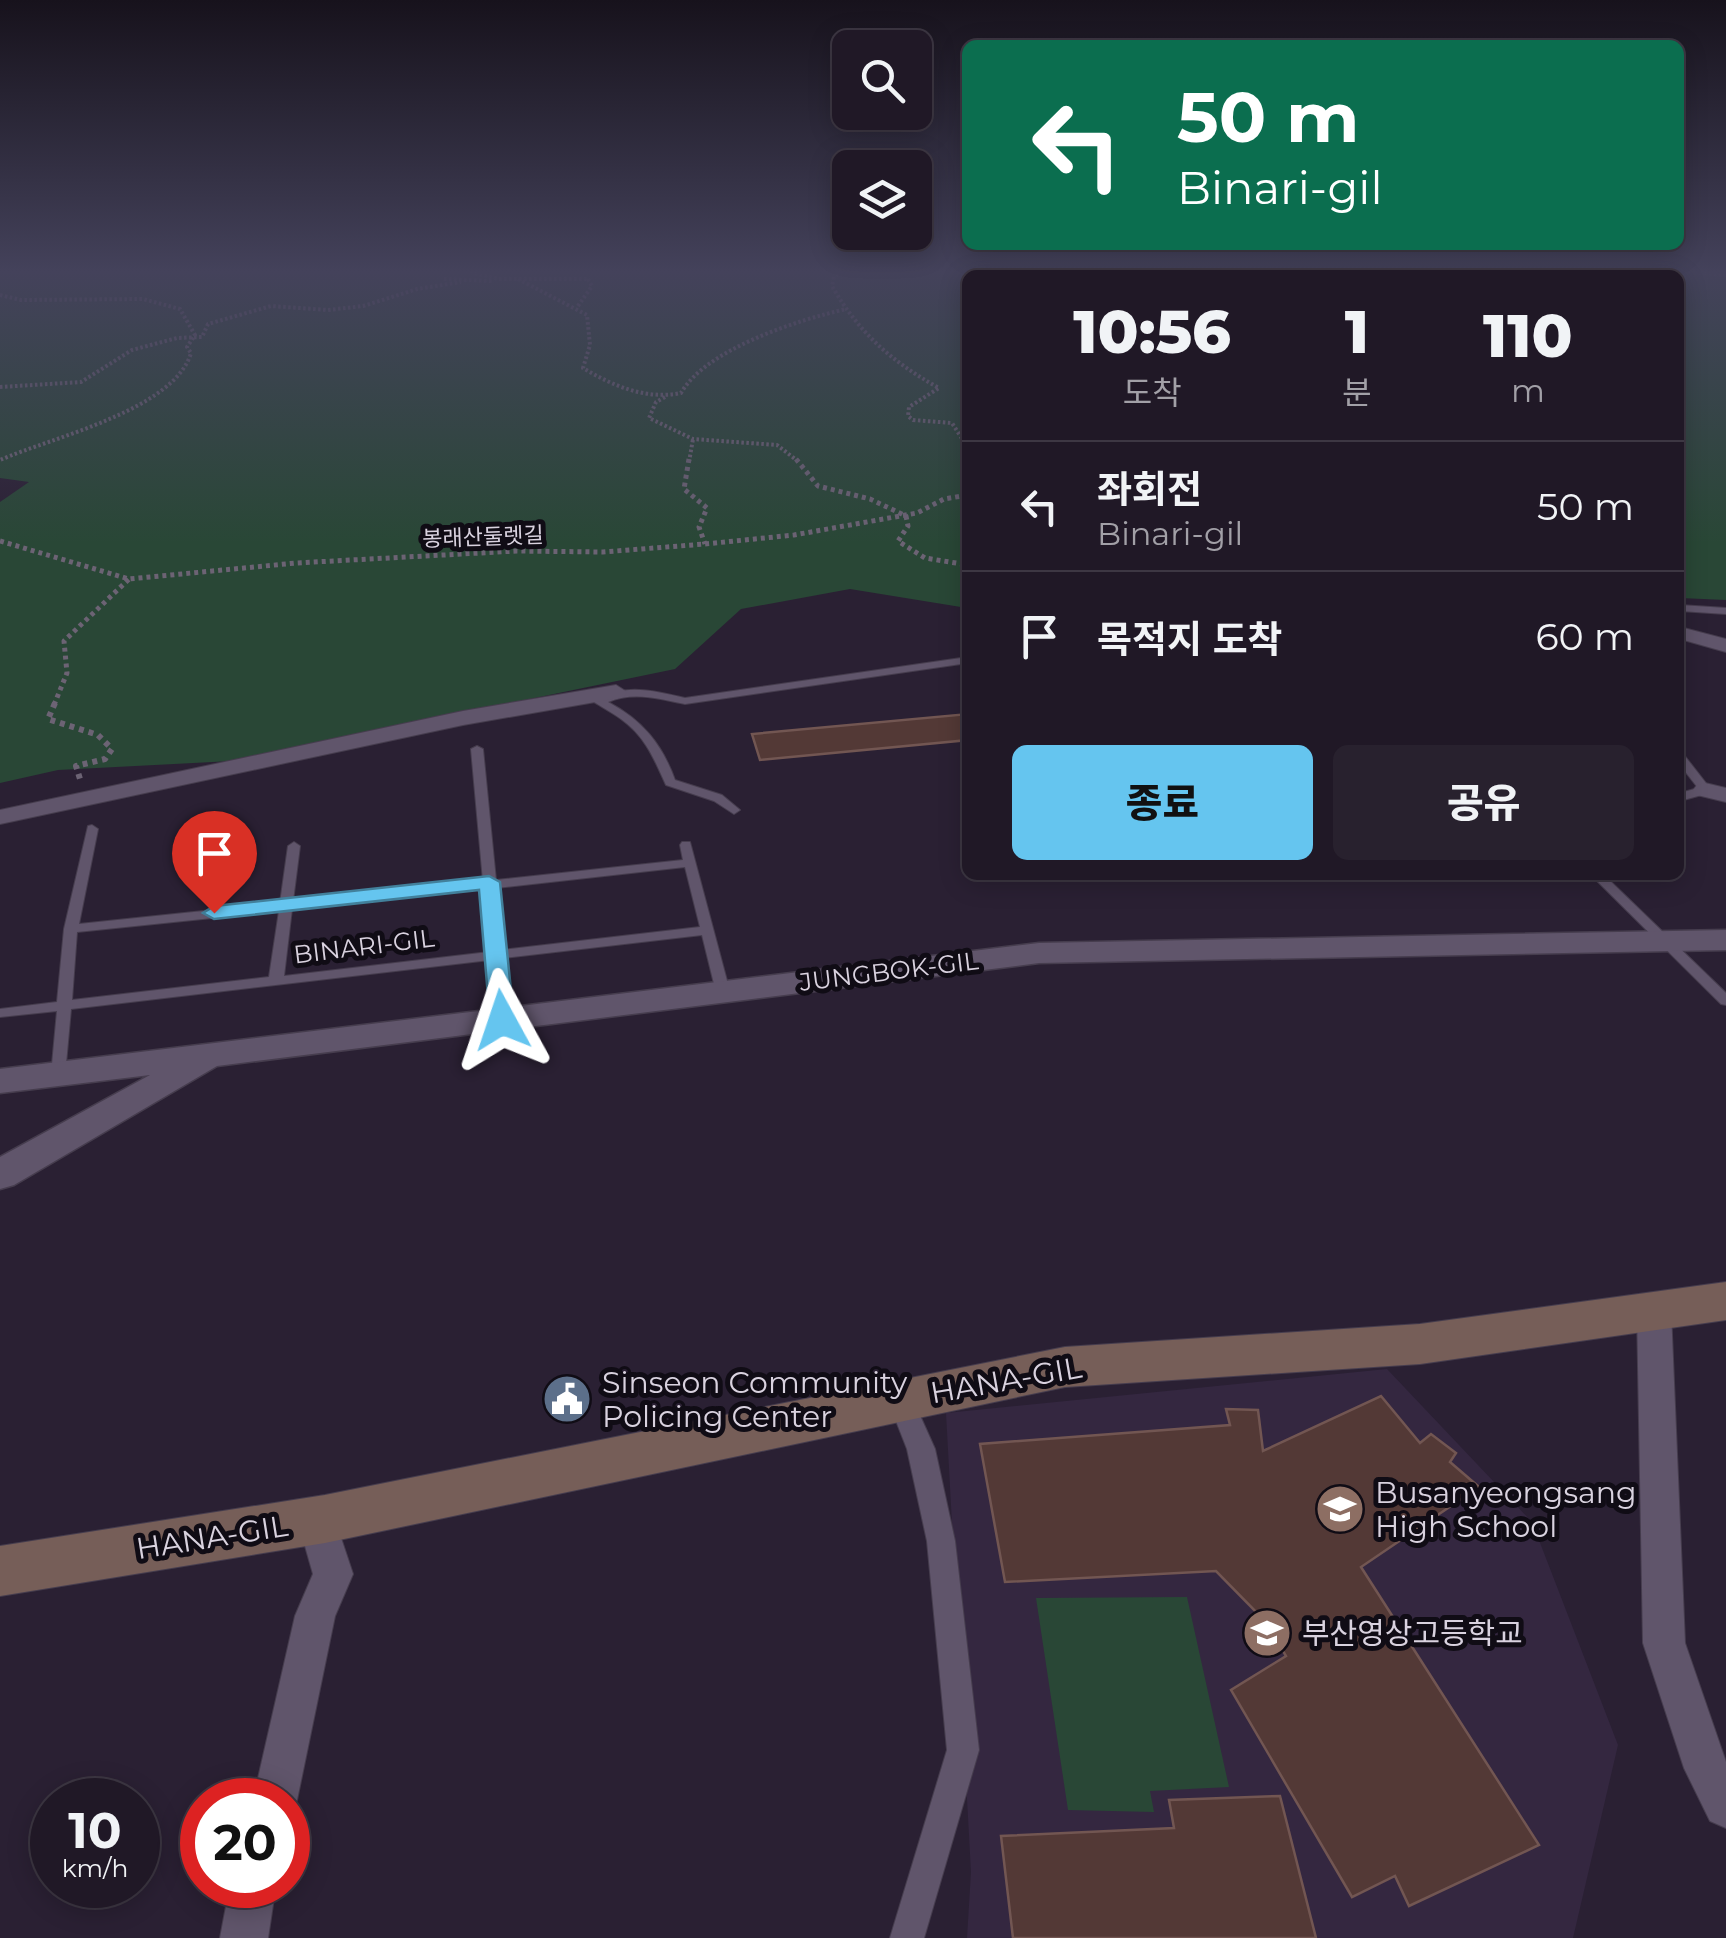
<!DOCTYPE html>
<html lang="ko">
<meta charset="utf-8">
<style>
body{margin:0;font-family:Montserrat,"Noto Sans KR",sans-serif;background:#28212e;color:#f1f3f6;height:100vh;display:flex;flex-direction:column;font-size:38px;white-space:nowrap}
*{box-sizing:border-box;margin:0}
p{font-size:32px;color:#a2a0a7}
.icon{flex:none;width:55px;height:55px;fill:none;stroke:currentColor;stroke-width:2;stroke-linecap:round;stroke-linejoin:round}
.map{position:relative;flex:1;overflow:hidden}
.details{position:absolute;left:962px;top:270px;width:722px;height:610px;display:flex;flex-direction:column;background:#201826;border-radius:15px;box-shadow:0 5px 25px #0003,0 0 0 2px #3d3743}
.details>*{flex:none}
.banner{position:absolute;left:962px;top:40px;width:722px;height:210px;border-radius:15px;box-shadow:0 5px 25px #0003,0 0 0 2px #3d3743;background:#0b6e4f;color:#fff;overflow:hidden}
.fabs{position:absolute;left:832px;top:30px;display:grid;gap:20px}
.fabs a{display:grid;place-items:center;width:100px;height:100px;border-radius:15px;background:#201826;box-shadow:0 5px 25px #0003,0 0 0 2px #3d3743;font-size:50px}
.speed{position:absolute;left:30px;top:1778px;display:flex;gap:20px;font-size:50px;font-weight:700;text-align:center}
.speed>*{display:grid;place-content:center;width:130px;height:130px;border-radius:50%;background:#201826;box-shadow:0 5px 25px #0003,0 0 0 2px #3d3743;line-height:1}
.speed small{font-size:25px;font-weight:400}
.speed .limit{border:15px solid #d22;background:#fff;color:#111}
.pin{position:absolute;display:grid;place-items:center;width:85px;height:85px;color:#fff;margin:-102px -42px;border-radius:50% 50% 50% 0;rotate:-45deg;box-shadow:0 0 10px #0007}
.pin .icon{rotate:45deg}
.me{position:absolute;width:110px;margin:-55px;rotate:355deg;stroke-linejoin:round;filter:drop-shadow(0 0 8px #0008)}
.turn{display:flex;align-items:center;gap:35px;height:210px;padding:0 50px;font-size:45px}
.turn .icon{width:130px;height:130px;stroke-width:2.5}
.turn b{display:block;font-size:70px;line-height:85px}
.eta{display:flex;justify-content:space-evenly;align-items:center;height:170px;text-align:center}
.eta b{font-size:60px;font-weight:800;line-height:70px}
.cta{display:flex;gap:20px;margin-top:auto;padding:20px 50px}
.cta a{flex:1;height:115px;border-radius:15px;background:#65c5ef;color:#111;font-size:40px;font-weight:800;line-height:115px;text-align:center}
.cta a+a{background:#28212e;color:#f1f3f6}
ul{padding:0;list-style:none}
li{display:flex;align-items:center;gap:30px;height:130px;padding:0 50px;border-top:2px solid #3d3743}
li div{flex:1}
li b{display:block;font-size:38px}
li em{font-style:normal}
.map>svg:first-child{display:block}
.built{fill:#342740}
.green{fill:#294736}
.building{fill:#533936;stroke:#725652;stroke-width:2.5}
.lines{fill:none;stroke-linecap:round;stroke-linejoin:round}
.service-casing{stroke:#463d4e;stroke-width:2}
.pedestrian-casing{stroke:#463d4e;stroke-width:2}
.minor-casing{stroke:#463d4e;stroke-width:2}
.tertiary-casing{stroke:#463d4e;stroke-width:3}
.secondary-casing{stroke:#463d4e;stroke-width:2}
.path-far2{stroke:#6c6374;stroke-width:4;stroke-dasharray:2.5 2.5;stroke-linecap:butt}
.path-far1{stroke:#6c6374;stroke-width:5;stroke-dasharray:4 4;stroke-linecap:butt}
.path{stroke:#6c6374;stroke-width:6;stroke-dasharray:5 5;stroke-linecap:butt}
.service{fill:#60556b;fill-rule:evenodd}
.pedestrian{fill:#60556b;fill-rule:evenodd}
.minor{fill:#60556b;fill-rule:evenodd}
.tertiary{fill:#60556b;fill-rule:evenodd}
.secondary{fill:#765e58;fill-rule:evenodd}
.route{fill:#65c5ef;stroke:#42809b;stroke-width:2.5}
.labels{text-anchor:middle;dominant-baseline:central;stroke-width:10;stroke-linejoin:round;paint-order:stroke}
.far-street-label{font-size:22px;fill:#d9d2df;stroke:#100c15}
.street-label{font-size:25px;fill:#d9d2df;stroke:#100c15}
.near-street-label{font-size:30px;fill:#d9d2df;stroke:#100c15}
.near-poi-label{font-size:30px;fill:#d9d2df;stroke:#100c15;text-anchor:start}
</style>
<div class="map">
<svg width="1726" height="1938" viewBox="0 0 1726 1938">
<rect width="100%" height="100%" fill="#2a2033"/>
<polygon class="built" points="1387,1369 1532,1522 1618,1745 1573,1938 967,1938 971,1872 946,1413"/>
<g class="green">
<polygon points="0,271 1726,271 1726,600 1680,598 1680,275 968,275 967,608 850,589 741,609 675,669 491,707 290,758 58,770 0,783 0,502 29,482 0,478"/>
<polygon points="1187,1597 1229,1787 1150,1791 1154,1812 1068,1810 1036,1598"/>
</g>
<g class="building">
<polygon points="968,714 968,740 760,760 752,734"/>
<polygon points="1381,1396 1420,1443 1431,1434 1456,1453 1450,1462 1479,1487 1361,1567 1539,1845 1409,1906 1395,1876 1352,1897 1231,1690 1286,1656 1266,1622 1216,1571 1005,1582 980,1444 1230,1425 1226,1409 1258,1410 1263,1451"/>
<polygon points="1280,1796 1316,1938 1013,1938 1001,1836 1174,1828 1169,1800"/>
</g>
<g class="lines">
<g class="service-casing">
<g id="service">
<polygon points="1680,605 1726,608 1726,614 1680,611"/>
<path d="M968,657V663L685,704C659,699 634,691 608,702C642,720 662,744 675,780L722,795L740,810L734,814L714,801L666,785C654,759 646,737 621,719C613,713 603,708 594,702C622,682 654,691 685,698Z"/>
<path d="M477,746L483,749L496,880L683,860L680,845L682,842H690L730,992L728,995H718L716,992L702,935L503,958L509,1020L502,1024L495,1020L490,960L71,1009L65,1075L58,1080L51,1075L57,1011L0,1017V1009L57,1002L64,929L88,826L92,825L98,829L79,924L280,903L288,846L294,842L300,846L293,901L483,881L471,749ZM685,867L700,927L502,950L496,888ZM483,889L489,952L284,976L292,909ZM279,911L269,977L72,1000L77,932Z"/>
<polygon points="1680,754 1684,755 1709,787 1711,790 1709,793 1680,801 1680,793 1698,788 1680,765"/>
<polygon points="1591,875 1604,875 1726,993 1726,1005 1721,1004"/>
</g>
</g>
<g class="pedestrian-casing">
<polygon id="pedestrian" points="900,1388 909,1391 935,1449 955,1541 979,1750 924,1938 890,1938 947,1750 927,1541 907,1449 887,1398 891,1391"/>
</g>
<g class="minor-casing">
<g id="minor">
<polygon points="1680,627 1726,639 1726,652 1680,639"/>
<polygon points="616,685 627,692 624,697 463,725 0,824 0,810 463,711"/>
<polygon points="1705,783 1726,788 1726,802 1697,795 1693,790 1697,785"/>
<polygon points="1654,1298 1666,1302 1671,1311 1685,1643 1726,1762 1726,1828 1710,1821 1684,1768 1643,1643 1637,1311 1642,1302"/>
<polygon points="325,1503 339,1507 344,1519 339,1532 353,1574 335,1616 297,1800 288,1816 288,1800 253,1800 295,1616 313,1574 301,1532 311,1507"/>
<polygon points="230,1885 276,1885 268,1938 220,1938"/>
</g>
</g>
<g class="tertiary-casing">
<polygon id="tertiary" points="1726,930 1726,950 1039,963 217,1066 14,1185 0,1189 0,1157 150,1075 0,1093 0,1069 1039,943"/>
</g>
<g class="secondary-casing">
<polygon id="secondary" points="1726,1282 1726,1320 1420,1364 1065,1387 325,1543 0,1596 0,1546 325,1495 1065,1347 1420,1324"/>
</g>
<g class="path-far2">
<polyline points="465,271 499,279 588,279"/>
<path d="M842,271L834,277L832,286C859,333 892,362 939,388L909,407L908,416L913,420L952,423L968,448"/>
<polyline points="1337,271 1357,275"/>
<polyline points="1679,271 1726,275"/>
<polyline points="444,279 493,281"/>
<path d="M518,279L587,315L590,345L583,368C613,386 646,400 681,393C706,349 798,320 846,309"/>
<path d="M0,295L21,300L143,299L180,309L195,335L187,347L191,353C174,410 53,437 0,460"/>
<polyline points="578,306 592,286 588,279"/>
<polyline points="0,387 81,382 132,350 177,338 202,337 208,324 271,306 328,310 363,306 417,289 461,282"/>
<polyline points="665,397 656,402 649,418 693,439 777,445 799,462"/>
<polyline points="689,462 693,439"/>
</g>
<g class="path-far1">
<polyline points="689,459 684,489 707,508 699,527 705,544"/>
<polyline points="796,459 818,486 870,499 906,516 908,526 898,541 925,558 968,565"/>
<polyline points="0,541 129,579 296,563 517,551 603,552 705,544 794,535 917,513 944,499 968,495"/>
<polyline points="54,705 67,673 64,641 129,579"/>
</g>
<polyline class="path" points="55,703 48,719 98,735 112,749 105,759 76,766 80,779"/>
<use href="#service" class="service"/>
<use href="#pedestrian" class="pedestrian"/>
<use href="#minor" class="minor"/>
<use href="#tertiary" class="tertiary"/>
<use href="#secondary" class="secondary"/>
</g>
<linearGradient id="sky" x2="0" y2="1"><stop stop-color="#17121c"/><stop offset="0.5" stop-color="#44425b"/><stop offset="1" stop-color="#44425b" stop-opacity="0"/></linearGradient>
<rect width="1726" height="543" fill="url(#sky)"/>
<polygon class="route" points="489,876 500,882 514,1020 502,1027 490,1020 479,890 214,919 203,913 214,906"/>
<defs>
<g id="civic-disc" transform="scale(2.5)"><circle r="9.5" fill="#5c6f8a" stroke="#100c15"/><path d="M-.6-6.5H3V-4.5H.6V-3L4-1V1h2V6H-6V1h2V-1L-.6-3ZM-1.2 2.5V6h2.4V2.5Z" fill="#fff"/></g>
<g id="school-disc" transform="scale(2.5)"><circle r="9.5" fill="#8d6e63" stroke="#100c15"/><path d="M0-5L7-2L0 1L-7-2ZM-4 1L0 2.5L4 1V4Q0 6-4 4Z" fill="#fff"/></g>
</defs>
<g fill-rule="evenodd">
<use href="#civic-disc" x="567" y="1399"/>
<use href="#school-disc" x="1340" y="1509"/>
<use href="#school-disc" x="1267" y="1633"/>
</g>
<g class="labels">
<g class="far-street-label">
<text transform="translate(483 537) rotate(-2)">봉래산둘렛길</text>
</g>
<g class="street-label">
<text transform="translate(364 946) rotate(-7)">BINARI-GIL</text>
<text transform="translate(889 971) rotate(-7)">JUNGBOK-GIL</text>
</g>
<g class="near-street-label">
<text transform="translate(1006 1380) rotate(-10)">HANA-GIL</text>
<text transform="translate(212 1537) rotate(-9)">HANA-GIL</text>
</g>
<g class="near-poi-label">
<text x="602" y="1382">Sinseon Community<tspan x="602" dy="34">Policing Center</tspan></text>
<text x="1375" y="1492">Busanyeongsang<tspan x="1375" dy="34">High School</tspan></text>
<text x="1302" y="1633">부산영상고등학교</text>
</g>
</g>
</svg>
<div class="fabs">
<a><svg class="icon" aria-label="search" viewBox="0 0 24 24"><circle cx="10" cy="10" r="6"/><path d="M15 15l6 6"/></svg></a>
<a><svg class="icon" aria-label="layers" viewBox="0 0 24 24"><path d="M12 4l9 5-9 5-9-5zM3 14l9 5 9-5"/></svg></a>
</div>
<div class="speed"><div>10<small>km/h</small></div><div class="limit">20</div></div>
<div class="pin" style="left:214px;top:913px;background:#d93025"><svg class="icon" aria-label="arrive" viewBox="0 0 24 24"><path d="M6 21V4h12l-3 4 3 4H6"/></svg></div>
<svg class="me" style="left:502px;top:1020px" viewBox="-20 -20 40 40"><path d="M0-17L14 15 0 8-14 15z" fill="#65c5ef" stroke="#fff" stroke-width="4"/></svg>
<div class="banner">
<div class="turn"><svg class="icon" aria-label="left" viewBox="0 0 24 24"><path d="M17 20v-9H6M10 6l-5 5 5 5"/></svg><div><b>50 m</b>Binari-gil</div></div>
</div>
<section class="details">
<div class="eta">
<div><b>10:56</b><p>도착</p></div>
<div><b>1</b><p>분</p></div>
<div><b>110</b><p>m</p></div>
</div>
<ul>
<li><svg class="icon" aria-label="left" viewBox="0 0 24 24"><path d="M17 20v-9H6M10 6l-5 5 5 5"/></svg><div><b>좌회전</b><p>Binari-gil</p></div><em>50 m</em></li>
<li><svg class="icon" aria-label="arrive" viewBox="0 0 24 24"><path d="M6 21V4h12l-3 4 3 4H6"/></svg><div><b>목적지 도착</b></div><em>60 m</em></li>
</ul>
<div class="cta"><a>종료</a><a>공유</a></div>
</section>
</div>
